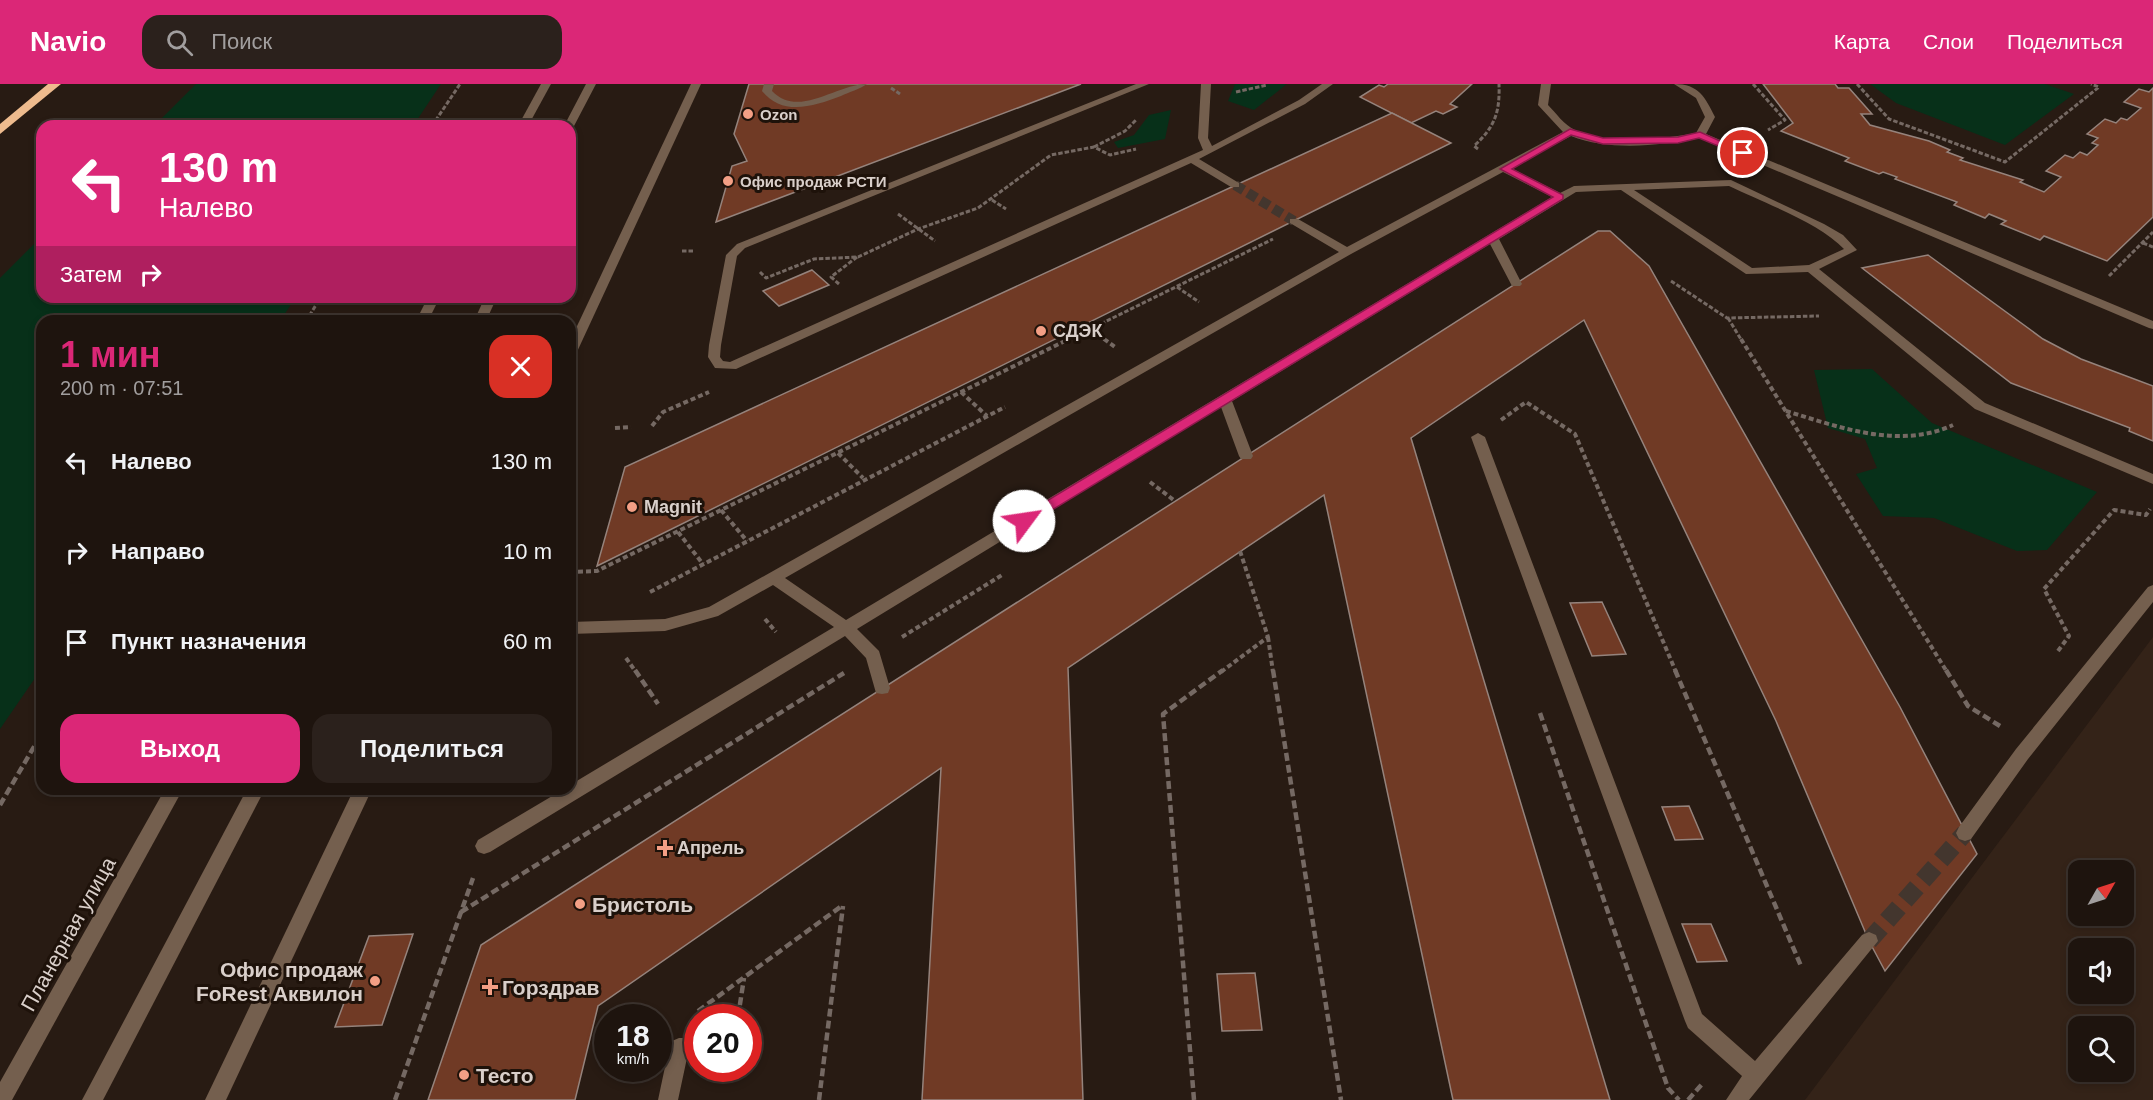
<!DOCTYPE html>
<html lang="ru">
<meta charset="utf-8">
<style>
body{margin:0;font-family:Arial,sans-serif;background:#2b211c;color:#f1f3f6;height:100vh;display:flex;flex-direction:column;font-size:22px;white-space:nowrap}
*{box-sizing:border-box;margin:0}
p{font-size:20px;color:#a19e9e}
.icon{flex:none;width:33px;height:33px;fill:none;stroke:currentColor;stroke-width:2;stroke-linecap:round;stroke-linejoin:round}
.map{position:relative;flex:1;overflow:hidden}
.details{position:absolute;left:36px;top:231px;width:540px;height:480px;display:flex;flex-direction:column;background:#1e140e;border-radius:18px;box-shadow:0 3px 9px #0003,0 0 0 2px #3c332e}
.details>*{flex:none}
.banner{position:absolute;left:36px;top:36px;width:540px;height:183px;border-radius:18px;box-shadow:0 3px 9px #0003,0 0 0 2px #3c332e;background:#db2777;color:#fff;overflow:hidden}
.needle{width:39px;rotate:51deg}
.tools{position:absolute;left:2068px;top:776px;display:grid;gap:12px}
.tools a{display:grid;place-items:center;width:66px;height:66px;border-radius:12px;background:#1e140e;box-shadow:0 3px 9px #0003,0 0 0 2px #3c332e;font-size:30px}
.speed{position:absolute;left:594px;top:920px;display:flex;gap:12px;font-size:30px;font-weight:700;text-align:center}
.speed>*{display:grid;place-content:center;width:78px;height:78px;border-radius:50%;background:#1e140e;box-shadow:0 3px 9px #0003,0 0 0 2px #3c332e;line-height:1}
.speed small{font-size:15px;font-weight:400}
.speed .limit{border:9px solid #d22;background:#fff;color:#111}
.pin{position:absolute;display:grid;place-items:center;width:51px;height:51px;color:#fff;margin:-26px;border:3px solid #fff;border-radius:50%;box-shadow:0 2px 6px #0007}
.me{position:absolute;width:66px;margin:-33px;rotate:59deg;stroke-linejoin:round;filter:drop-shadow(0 0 4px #0008)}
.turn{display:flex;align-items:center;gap:21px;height:126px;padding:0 24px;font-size:27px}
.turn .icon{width:78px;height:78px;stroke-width:2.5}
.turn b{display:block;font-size:42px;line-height:51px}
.then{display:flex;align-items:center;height:57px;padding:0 24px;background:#0003;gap:12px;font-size:22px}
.round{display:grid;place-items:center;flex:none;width:63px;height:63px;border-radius:18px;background:#2b211c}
.summary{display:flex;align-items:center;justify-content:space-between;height:102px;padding:0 24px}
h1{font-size:36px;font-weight:600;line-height:45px;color:#db2777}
.cta{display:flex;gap:12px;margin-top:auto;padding:12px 24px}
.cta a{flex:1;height:69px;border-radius:18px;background:#db2777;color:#fff;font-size:24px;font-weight:600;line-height:69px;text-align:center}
.cta a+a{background:#2b211c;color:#f1f3f6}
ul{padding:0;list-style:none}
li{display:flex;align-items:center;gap:18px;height:90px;padding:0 24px}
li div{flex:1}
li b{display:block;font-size:22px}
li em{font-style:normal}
header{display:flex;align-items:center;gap:36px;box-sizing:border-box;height:84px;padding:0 30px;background:#db2777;color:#fff}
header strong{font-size:28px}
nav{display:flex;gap:33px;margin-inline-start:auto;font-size:21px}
.search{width:420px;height:54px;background:#2b211c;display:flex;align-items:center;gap:15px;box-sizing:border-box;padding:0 21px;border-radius:18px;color:#a19e9e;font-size:22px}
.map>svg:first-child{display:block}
.built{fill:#342318;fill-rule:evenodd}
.green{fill:#073019}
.building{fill:#703a25;stroke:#95837c;stroke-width:1.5}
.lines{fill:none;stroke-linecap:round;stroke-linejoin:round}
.minor-tunnel-far1{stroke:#43362e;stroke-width:10;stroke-dasharray:10 5;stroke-linecap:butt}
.minor-tunnel{stroke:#43362e;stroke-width:18;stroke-dasharray:18 9;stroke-linecap:butt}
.path-far2{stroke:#756963;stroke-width:3;stroke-dasharray:4.5 2;stroke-linecap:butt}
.path-far1{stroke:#756963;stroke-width:4;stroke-dasharray:5 3;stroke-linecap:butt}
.path{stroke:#756963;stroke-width:4.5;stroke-dasharray:8 4;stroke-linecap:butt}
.minor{fill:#745f4e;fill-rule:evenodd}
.highway{fill:#eebb8e;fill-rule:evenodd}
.route{fill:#db2777;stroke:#8e194d;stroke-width:1.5}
.poi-dot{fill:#f39f85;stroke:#1e120a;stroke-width:2}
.labels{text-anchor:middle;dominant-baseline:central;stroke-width:6;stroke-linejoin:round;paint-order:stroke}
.far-poi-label{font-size:15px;font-weight:bold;fill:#d9cfca;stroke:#1e120a;text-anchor:start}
.poi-label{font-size:18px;font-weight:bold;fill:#d9cfca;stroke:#1e120a;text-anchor:start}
.near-poi-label{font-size:21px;font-weight:bold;fill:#d9cfca;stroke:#1e120a;text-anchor:start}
.near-street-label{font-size:21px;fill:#d9cfca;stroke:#1e120a}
</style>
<header>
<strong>Navio</strong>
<div class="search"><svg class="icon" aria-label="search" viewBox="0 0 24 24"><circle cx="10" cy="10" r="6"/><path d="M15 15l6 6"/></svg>Поиск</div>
<nav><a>Карта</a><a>Слои</a><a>Поделиться</a></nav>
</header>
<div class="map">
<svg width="2153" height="1016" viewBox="0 0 2153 1016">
<rect width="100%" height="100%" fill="#281b13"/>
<path class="built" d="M2153,553V1016H1805L2077,654ZM2079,786H2124V831H2079ZM2079,864H2124V909H2079ZM2079,942H2124V987H2079Z"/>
<g class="green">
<polygon points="196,0 441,0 413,42 154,42"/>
<polygon points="1235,0 1287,0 1254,26 1228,17"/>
<polygon points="1870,0 2045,0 2074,10 2005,61 1896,19"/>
<polygon points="1171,26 1165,55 1118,64 1114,58 1134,51 1149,31"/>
<polygon points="42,152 42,213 296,213 280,237 42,237 42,584 0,645 0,194"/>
<polygon points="1872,285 1932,339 2097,408 2047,466 2017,467 1934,434 1883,432 1856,390 1877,384 1865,355 1828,344 1814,286"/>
</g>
<g class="building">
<polygon points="749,0 1081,0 716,138 732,82 747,77 734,50"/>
<polygon points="1472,0 1450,20 1457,23 1443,30 1436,27 1411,39 1360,13 1379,1 1384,3 1388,0"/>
<polygon points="1763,0 1835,0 1838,4 1849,4 1872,30 1861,30 1870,41 1929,57 1950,66 1947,68 1963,74 1960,76 2023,96 2020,98 2044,108 2061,93 2046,87 2065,71 2073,74 2080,68 2087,71 2098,61 2092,59 2098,54 2087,50 2105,35 2116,39 2121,34 2127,36 2141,24 2124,18 2139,5 2149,8 2153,4 2153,133 2107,177 2044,152 2040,156 2001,140 2006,137 1989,130 1985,134 1954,121 1957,118 1895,95 1897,93 1883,88 1879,90 1845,77 1849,74 1781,47 1793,39"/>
<polygon points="1392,29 1451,59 597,482 625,383"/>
<polygon points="1598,147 1610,147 1649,182 1900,623 1977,770 1885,887 1869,857 1776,637 1584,236 1411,354 1610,1016 1453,1016 1324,411 1068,584 1083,1016 922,1016 941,684 598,922 575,1016 428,1016 481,861"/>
<polygon points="1928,171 2043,255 2081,275 2153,302 2153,357 2129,347 2130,344 2011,299 1862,184"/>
<polygon points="812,186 829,201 779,222 763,207"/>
<polygon points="1602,518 1626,570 1592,572 1570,519"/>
<polygon points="1689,722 1703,755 1675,756 1662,723"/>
<polygon points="1682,840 1711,840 1727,877 1697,878"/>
<polygon points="413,850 382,941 335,943 369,852"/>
<polygon points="1255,889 1262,946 1222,947 1217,890"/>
</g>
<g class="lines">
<polyline class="minor-tunnel-far1" points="1235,101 1294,137"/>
<polyline class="minor-tunnel" points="1869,857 1965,749"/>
<g class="path-far2">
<polyline points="1753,0 1785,36 1768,46"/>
<polyline points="1857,0 1889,35 2005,78 2099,3 2091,0"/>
<polyline points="891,4 900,10"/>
<polyline points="1236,8 1267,1"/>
<polyline points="432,42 460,0"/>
<polyline points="1094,63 1125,47 1136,36"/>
<path d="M1478,65L1474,62C1495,43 1500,28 1499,0"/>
<polyline points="992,116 1006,125"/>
<polyline points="898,130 935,157"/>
<polyline points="2143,159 2153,163"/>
<polyline points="682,167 695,167"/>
<polyline points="760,188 766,194 814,175 858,173 918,145 978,124 1051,71 1094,63 1110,71 1136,65"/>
<polyline points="2109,192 2153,148"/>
<polyline points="1671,197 1727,234 1819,232"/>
<polyline points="839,200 831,193 857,173"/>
<polyline points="1177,203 1199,218"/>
<polyline points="1728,234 1742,257"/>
<polyline points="306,237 321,213"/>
<polyline points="1091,245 1106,257"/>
<polyline points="1066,257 1273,155"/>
</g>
<g class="path-far1">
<polyline points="1104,255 1115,263"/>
<polyline points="1741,255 1947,588"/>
<polyline points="961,308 987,332"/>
<path d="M1786,327C1839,343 1899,366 1953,341"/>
<polyline points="1501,336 1526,318 1575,350 1676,588"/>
<polyline points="652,342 663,328 709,308"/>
<polyline points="615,344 631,343"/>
<polyline points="838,369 863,394"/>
<polyline points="1150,398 1175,417"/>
<polyline points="721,426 747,457"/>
<polyline points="678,448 703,480"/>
<polyline points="570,488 597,487 1069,255"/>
<polyline points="650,508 1005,323"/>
<polyline points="765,535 776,548"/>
<polyline points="902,553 1002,491"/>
<polyline points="1268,553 1273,588"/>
<polyline points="2058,567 2069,552 2044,505 2114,426 2146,431 2150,425"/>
<polyline points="626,574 636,588"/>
<polyline points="1221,588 1268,553 1240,467"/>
</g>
<g class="path">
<polyline points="635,586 658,620"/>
<polyline points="1273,586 1341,1016"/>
<polyline points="1675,586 1801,882"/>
<polyline points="1946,586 1968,622 2000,642"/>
<polyline points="1540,629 1668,1004 1679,1016"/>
<polyline points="0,721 42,649"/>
<polyline points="461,828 844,589"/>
<polyline points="698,927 843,821"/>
<polyline points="738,933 744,894"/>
<polyline points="395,1016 473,794"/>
<polyline points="819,1016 843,822"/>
<polyline points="1194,1016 1163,630 1223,586"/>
<polyline points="1688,1016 1703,999"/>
</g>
<g class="minor">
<polygon points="541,0 551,0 528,42 518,42"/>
<polygon points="586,0 596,0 574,42 570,45 570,42 564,42"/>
<polygon points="691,0 701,0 576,270 570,274 570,257"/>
<path d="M764,0H774L772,7C799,35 836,0 867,0C860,5 849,8 841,12C814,22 783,33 762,7Z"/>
<polygon points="1136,0 1149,0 745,164 737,172 721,261 720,273 723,277 730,278 1203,66 1198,54 1201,0 1211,0 1208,54 1212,62 1299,16 1322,0 1333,0 1305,20 1199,75 1239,99 1239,103 1231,103 1191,79 736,285 715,284 708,273 709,261 726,171 737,160"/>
<path d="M1541,0H1551L1548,21C1556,29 1564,41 1575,46C1606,62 1663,55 1696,49L1705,33L1696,14L1674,0C1699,0 1705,13 1715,33L1706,50L2153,237V245L2149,244L1699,54C1659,62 1609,67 1571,52L1511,84L1560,109L1574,102L1731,96L1824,140L1843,151L1857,166L1819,185L1985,319L2153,390V400L1975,325L1808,188L1746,190L1621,106L1576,108L1499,155L1522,200L1520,202H1512L1490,160L1232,317L1253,372L1251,375H1241L1239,372L1221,323L857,545L879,567L890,604L888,609L882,610L876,609L866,574L845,552L490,768L484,770L478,768L475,762L478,756L564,705H570V701L834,543L773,501L718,532L665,547L570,550V538L665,535L709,523L1339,168L1290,139V135H1298L1347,163L1563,48L1538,21ZM1503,88L1552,113L846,536L785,494L1351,170ZM1729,102C1762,118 1820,139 1844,165L1809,181L1752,184L1634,106Z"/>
<polygon points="428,213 440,213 428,237 416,237"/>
<polygon points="485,213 497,213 486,237 474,237"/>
<polygon points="1478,349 1485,353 1702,930 1755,977 1862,851 1869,848 1876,851 1878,857 1749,1016 1726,1016 1742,992 1688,944 1685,937 1471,353"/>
<polygon points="2153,501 2153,518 2028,675 1971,755 1965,757 1959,755 1956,749 1959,743 2016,665 2148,503"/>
<polygon points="165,705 183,705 12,1016 0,1016 0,998"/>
<polygon points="247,705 265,705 103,1016 82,1016"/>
<polygon points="354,705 372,705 226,1016 205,1016"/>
<polygon points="679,954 698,954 698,974 687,974 678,1016 658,1016 669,964 672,957"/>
</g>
<polygon class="highway" points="48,0 61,0 0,50 0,40"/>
</g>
<polygon class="route" points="1570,45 1603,54 1678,53 1700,48 1747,69 1740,71 1699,54 1678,59 1603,60 1571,51 1512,85 1563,111 1563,115 1029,440 1020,440 1020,433 1553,113 1500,85"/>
<g class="poi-dot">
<circle cx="748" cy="30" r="6"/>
<circle cx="728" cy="97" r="6"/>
<circle cx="1041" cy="247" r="6"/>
<circle cx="632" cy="423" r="6"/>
<path d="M662 755h6v6h6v6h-6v6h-6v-6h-6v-6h6z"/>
<circle cx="580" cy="820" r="6"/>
<circle cx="375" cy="897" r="6"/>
<path d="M487 894h6v6h6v6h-6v6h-6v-6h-6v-6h6z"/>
<circle cx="464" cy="991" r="6"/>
</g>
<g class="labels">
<g class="far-poi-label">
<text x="760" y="30">Ozon</text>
<text x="740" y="97">Офис продаж РСТИ</text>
</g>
<g class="poi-label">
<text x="1053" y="247">СДЭК</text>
<text x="644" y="423">Magnit</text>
<text x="677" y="764">Апрель</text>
</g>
<g class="near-poi-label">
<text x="592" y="820">Бристоль</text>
<text x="363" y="885" text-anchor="end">Офис продаж<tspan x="363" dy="24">FoRest Аквилон</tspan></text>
<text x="502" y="903">Горздрав</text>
<text x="476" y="991">Тесто</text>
</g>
<g class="near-street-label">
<text transform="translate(68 850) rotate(-61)">Планерная улица</text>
</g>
</g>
</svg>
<div class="tools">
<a><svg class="needle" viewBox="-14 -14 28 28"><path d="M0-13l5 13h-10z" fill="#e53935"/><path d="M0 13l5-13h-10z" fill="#a19e9e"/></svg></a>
<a><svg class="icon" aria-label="sound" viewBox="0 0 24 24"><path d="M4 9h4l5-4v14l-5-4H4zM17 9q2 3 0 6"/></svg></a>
<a><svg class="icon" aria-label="search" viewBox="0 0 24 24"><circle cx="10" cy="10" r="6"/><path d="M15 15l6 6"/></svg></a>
</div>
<div class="speed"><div>18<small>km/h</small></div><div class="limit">20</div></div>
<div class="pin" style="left:1743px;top:69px;background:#d93025"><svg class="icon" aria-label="arrive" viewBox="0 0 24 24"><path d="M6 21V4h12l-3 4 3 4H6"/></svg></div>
<svg class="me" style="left:1024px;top:437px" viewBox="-20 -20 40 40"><circle r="19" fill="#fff"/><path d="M0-13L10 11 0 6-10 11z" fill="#db2777"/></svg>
<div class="banner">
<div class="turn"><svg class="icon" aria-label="left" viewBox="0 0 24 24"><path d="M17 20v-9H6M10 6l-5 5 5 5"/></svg><div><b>130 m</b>Налево</div></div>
<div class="then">Затем<svg class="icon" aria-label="right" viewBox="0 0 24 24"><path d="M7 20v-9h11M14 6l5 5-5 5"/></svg></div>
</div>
<section class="details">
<div class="summary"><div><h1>1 мин</h1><p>200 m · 07:51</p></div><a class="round" style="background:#d93025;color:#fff"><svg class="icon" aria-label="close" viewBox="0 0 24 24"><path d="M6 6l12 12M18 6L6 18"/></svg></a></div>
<ul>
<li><svg class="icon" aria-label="left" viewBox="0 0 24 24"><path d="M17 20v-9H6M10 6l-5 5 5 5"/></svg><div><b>Налево</b></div><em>130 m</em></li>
<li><svg class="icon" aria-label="right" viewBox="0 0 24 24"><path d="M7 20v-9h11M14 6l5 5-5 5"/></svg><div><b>Направо</b></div><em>10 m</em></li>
<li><svg class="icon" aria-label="arrive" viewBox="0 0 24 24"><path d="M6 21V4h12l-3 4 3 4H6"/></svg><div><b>Пункт назначения</b></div><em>60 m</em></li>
</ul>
<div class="cta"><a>Выход</a><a>Поделиться</a></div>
</section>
</div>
